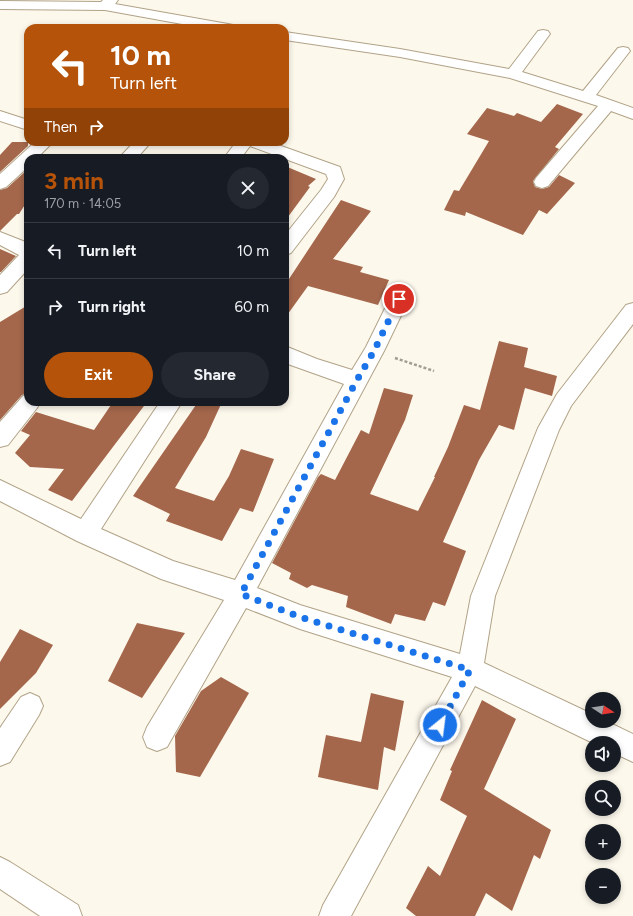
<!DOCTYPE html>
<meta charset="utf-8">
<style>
body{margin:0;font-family:Figtree,sans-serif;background:#242831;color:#f1f3f6;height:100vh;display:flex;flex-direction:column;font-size:15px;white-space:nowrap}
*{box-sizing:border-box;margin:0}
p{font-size:13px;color:#9ea1a6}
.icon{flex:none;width:22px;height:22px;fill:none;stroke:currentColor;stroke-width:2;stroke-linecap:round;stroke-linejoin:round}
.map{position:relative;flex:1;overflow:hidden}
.side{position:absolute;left:24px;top:154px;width:265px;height:252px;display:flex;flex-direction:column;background:#171b24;border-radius:12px;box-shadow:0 2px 6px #0003}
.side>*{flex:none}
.hud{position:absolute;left:24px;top:24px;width:265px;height:122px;border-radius:12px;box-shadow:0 2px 6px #0003;background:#b45309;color:#fff;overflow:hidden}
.needle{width:26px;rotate:102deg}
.buttons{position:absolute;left:585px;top:692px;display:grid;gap:8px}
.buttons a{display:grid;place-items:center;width:36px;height:36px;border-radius:50%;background:#171b24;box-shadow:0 2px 6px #0003;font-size:20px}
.pin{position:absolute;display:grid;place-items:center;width:34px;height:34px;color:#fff;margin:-17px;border:2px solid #fff;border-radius:50%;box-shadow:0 1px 4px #0007}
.me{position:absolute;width:44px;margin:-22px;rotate:29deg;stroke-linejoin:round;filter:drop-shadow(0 0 3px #0008)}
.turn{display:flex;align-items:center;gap:14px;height:84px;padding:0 20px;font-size:18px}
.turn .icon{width:52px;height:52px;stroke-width:2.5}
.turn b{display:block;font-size:28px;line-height:34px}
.then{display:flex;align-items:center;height:38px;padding:0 20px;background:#0003;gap:8px;font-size:15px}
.round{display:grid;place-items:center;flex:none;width:42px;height:42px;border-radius:21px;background:#242831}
.headline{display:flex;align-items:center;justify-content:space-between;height:68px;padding:0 20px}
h1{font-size:24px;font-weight:700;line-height:30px;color:#b45309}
.cta{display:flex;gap:8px;margin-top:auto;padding:8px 20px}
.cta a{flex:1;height:46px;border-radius:24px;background:#b45309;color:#fff;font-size:16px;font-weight:700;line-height:46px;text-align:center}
.cta a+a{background:#242831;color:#f1f3f6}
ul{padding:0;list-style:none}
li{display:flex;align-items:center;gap:12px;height:56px;padding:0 20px;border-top:1px solid #363941}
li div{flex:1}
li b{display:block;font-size:15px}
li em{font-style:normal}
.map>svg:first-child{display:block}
.building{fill:#a4674c}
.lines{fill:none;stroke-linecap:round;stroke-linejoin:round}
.street-casing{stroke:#b1a388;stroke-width:2}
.path{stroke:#a39e92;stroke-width:2.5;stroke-dasharray:3 2;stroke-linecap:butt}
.street{fill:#fff;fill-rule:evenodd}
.route{stroke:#1a73e8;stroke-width:7;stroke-dasharray:0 12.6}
</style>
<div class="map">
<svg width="633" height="916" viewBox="0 0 633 916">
<rect width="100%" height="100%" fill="#fdf8ec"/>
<g class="building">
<polygon points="557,104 583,114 555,147 559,149 533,181 535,187 542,189 549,187 559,175 575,183 547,214 539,210 523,235 466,212 465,216 444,210 454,190 459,191 489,141 467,134 487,108 514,116 517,113 541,122"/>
<polygon points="12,142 28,142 28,146 0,172 0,155"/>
<polygon points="285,166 316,179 308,186 310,187 285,221"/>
<polygon points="28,169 28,200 19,214 17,214 0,231 0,190 7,188"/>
<polygon points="341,200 371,211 333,259 363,267 360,272 389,280 378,305 308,286 285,318 285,285"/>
<polygon points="0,249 16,256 1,272 0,272"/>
<polygon points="28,305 28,393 22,395 0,420 0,322"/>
<polygon points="499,341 528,348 524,367 557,376 552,396 525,388 514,430 499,425 479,460 443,542 466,551 445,606 433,602 425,621 395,614 391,624 346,607 348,596 312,585 307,588 289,579 291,573 272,563 318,477 321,474 335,480 361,430 369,434 384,388 413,395 405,420 370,494 418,511 435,477 434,477 448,447 464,405 480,410"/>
<polygon points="113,402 147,402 72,501 48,490 64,469 30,467 15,453 30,435 21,431 36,412 94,430"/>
<polygon points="198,402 222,402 206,437 175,488 214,501 229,476 241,449 274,459 253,512 240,508 222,541 166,521 170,514 133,496"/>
<polygon points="137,623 185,633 142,698 108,681"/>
<polygon points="20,629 53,645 36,673 0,709 0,662"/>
<polygon points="221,677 249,693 200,777 176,772 175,736 201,691"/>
<polygon points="371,693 404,701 395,751 384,747 378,790 318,777 326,735 361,742"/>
<polygon points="482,700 516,719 484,789 551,830 540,859 534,855 512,911 486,893 475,916 416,916 406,908 428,866 440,876 467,816 440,800 452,771 450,770"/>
</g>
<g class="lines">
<g class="street-casing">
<g id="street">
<polygon points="103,0 118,0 115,4 228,24 233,25 235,28 204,28 105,10 0,9 0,1 101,2"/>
<polygon points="543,30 548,31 550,34 522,72 583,91 618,48 623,47 628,48 630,51 596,95 633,108 633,119 611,111 548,186 542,188 536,186 534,182 536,178 598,106 510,78 400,57 285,40 285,32 400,49 509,69 538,31"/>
<polygon points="0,111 28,120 28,130 0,121"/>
<polygon points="35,142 53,142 37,158 28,158 28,167 6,187 0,189 0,174"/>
<polygon points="134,142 151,142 137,158 119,158"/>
<polygon points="236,142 270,142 340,167 344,179 334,197 291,253 285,255 285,235 321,190 328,179 326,174 250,146 241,158 224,158"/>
<polygon points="0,232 28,243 28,269 7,292 0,294 0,275 19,255 0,245"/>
<polygon points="399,292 406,294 409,299 384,351 257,588 300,605 460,654 471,596 538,428 557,394 626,305 633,303 633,324 571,406 559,430 495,596 484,663 592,714 592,721 606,721 633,734 633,762 614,753 614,743 593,743 475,686 351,916 319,916 323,905 452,677 300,629 246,608 167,747 157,751 147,747 143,737 147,727 224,600 161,579 77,541 0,501 0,480 81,519 160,402 182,402 101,529 173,561 235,580 344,384 285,363 285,346 317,359 352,370 366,347 392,294"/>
<polygon points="28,394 28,402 40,402 37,408 8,445 0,447 0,422 23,396"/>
<polygon points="30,693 39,697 43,706 39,715 10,762 0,766 0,728 21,697"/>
<polygon points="0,857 10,862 78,905 82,916 40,916 0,889"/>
</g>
</g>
<polyline class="path" points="395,358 434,371"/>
<use href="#street" class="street"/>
</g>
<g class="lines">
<polyline class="route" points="399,299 374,351 357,380 241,594 300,617 470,670 440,725"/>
</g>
</svg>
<div class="buttons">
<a><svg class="needle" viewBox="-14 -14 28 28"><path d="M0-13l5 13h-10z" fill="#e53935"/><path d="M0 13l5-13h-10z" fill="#9ea1a6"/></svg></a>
<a><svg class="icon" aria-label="sound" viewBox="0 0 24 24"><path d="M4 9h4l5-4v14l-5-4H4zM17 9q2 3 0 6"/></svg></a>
<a><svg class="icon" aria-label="search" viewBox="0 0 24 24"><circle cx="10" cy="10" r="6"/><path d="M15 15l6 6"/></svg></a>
<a>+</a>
<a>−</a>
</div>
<div class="pin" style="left:399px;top:299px;background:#d93025"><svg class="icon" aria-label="arrive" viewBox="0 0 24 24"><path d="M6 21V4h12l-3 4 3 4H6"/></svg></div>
<svg class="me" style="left:440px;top:725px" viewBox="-20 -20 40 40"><circle r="17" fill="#1a73e8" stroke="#fff" stroke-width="3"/><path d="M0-11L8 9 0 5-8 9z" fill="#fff"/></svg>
<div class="hud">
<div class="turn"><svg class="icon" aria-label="left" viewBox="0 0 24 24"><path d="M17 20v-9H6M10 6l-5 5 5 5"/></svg><div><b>10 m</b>Turn left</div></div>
<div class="then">Then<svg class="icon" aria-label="right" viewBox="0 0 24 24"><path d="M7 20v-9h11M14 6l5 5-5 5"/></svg></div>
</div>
<section class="side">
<div class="headline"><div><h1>3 min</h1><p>170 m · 14:05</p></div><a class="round"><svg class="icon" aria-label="close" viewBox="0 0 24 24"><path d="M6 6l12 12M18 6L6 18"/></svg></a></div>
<ul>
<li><svg class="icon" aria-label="left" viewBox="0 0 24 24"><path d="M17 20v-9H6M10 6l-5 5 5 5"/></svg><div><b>Turn left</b></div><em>10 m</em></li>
<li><svg class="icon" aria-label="right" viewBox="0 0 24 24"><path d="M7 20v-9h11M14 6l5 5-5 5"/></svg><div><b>Turn right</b></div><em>60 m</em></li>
</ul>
<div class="cta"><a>Exit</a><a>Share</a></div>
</section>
</div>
